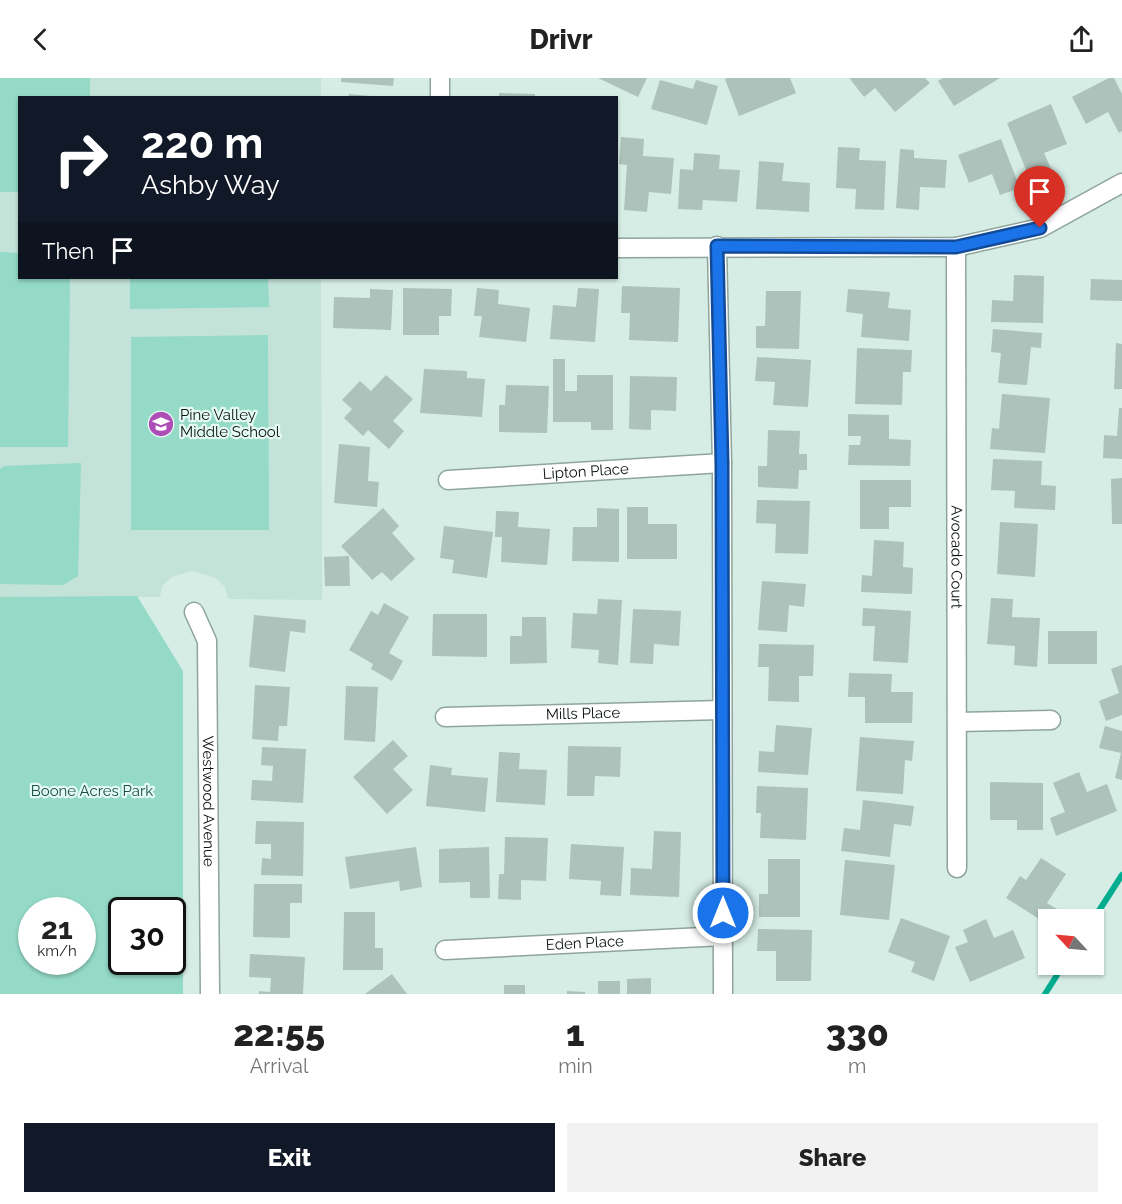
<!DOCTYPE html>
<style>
body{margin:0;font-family:Raleway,sans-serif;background:#f2f2f2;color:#222;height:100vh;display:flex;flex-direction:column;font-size:22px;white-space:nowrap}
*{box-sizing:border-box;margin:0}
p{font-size:20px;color:#767676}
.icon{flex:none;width:33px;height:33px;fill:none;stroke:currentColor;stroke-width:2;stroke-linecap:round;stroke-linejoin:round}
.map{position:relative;height:916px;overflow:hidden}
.details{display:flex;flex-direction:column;background:#fff;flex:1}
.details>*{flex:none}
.top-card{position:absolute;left:18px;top:18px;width:600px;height:183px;border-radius:0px;box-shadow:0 2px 4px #0004;background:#111827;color:#fff;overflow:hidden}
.needle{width:39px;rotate:296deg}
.controls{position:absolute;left:1038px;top:831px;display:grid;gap:12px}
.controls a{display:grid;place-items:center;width:66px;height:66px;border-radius:0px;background:#fff;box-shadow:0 2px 4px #0004;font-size:30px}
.speed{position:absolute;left:18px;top:819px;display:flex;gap:12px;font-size:30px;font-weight:700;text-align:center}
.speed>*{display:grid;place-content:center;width:78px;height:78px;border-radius:50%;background:#fff;box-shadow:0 2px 4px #0004;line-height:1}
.speed small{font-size:15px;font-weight:400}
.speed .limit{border:3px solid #111;border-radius:9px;background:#fff;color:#111}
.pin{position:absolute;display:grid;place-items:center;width:51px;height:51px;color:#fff;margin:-62px -26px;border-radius:50% 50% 50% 0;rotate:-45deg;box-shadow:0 0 6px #0007}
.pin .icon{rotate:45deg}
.me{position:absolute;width:66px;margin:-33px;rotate:0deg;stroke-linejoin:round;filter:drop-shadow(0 0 4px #0008)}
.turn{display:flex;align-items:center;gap:21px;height:126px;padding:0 24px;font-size:27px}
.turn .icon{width:78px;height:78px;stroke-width:2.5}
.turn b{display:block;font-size:42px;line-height:51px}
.then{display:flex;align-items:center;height:57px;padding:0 24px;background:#0003;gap:12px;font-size:22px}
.eta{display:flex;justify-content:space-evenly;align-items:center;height:102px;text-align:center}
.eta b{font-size:36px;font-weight:800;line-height:42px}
.primary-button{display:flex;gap:12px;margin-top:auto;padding:12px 24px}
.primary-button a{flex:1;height:69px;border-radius:0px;background:#111827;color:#fff;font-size:24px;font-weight:800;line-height:69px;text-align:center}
.primary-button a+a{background:#f2f2f2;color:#222}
header{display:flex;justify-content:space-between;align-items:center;height:78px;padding:0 24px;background:#fff;font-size:27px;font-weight:800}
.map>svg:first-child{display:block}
.built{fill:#c3e2d8}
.green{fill:#94dac7;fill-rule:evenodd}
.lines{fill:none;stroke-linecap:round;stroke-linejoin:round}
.stream{stroke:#02ac8f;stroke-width:6}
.building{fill:#acc2bb}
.minor-casing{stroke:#8fa49d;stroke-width:21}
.minor{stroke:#fff;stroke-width:18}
.route-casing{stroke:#114b97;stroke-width:15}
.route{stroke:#1a73e8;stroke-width:10}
.labels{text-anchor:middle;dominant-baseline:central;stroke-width:4.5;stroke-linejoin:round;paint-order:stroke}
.poi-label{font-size:15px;fill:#0c1411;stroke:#e4faf3;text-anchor:start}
.street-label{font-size:15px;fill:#0c1411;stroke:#e4faf3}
.park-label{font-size:15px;fill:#195144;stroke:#e4faf3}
</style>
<header><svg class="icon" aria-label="back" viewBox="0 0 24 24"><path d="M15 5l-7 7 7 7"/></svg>Drivr<svg class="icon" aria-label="share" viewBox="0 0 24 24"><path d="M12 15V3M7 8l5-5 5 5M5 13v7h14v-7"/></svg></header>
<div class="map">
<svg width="1122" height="916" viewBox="0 0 1122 916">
<rect width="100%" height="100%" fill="#d6ede6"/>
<polygon class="built" points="0,0 321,0 321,19 20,20 20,200 321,200 322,522 228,521 225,509 216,500 192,493 172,499 162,508 160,519 0,519"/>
<g class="green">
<polygon points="0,0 90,0 90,19 20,20 19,114 0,114"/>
<polygon points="0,174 19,175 20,200 70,200 68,369 0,369"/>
<polygon points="130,200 268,200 269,229 130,231"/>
<polygon points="268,257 269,452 131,452 131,259"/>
<polygon points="81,385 78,498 63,507 0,506 0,391 4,388"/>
<path d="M137,518L183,593V916H0V519ZM82,832V884H32V832ZM172,832V884H122V832Z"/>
</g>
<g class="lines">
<g class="stream">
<polyline points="1093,842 1122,797"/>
<polyline points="1045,916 1064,886"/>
</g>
</g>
<g class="building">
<polygon points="341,0 394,0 393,8 341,4"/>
<polygon points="598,0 647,0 638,19"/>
<polygon points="728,0 790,0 796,15 739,38 725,1"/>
<polygon points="851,0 925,0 930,5 895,34 875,10 864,19 850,1"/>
<polygon points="943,0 1000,0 954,28 938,3"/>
<polygon points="1109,0 1114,0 1122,16 1122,53 1119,55 1108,34 1086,46 1072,19"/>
<polygon points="660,2 693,11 696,2 718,8 707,47 651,31"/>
<polygon points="499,15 535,16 535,20 499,20"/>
<polygon points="349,16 371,18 371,20 348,20"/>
<polygon points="1051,26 1067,66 1044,75 1053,95 1031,104 1007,45"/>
<polygon points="621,59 644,61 643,78 674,80 671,116 649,114 647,134 624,132 627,87 619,86"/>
<polygon points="1001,61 1020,110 1000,117 992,96 969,105 958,77"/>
<polygon points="838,69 860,70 859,82 886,83 884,132 855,131 856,111 836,110"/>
<polygon points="900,71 914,72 914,80 947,82 945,110 920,109 919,132 896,130"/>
<polygon points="694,75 720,77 719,91 740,92 737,124 703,122 702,132 678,131 680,91 693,92"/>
<polygon points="759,83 784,85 782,103 810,105 809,134 756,131"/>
<polygon points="1014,197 1044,198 1043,245 991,244 992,222 1013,223"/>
<polygon points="1091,201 1122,202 1122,223 1090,222"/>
<polygon points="622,208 680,210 678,264 629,262 630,235 621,235"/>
<polygon points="403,210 452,211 451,238 439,238 439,257 403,257"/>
<polygon points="477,210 499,212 498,226 530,230 526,264 479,259 482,238 474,238"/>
<polygon points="578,210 599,211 595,264 550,261 553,227 576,229"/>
<polygon points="370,211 393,212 391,252 333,250 334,219 370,220"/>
<polygon points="848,211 890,214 888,230 911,232 909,263 861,259 863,236 846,234"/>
<polygon points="766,213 801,213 799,271 756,270 756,248 765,248"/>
<polygon points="993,251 1042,255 1041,270 1031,269 1027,307 998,305 1001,275 991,274"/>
<polygon points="1116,265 1122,266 1122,311 1114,311"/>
<polygon points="857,270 912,272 911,294 903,294 902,327 855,326"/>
<polygon points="757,279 811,282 808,329 773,327 775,304 755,303"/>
<polygon points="553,281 565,281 565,313 577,313 577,297 613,297 613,352 591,352 591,344 553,344"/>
<polygon points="424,291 467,293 467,300 485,301 482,339 420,335"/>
<polygon points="386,297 413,321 393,343 404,353 389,371 368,352 363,358 344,340 352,331 342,322 360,303 371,313"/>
<polygon points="630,298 677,299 676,333 651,332 651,352 629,351"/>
<polygon points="506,307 549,308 547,355 499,354 499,327 505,327"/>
<polygon points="1002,316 1050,320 1045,375 990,371 992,350 999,351"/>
<polygon points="1119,330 1122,330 1122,381 1103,380 1104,357 1117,358"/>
<polygon points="848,336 889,337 889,361 911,362 910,388 848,387 849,367 860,367 861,358 848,358"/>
<polygon points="768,352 800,353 799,376 807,376 807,392 799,392 798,411 758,409 758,388 767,388"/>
<polygon points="339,366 370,369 368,403 379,404 377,429 334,425"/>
<polygon points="993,381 1042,383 1041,407 1056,408 1055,432 1014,430 1015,413 991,412"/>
<polygon points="1122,400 1122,446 1112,446 1111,401"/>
<polygon points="860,402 911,402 911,429 889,429 889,451 860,451"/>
<polygon points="757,422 810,423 808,476 775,475 776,446 756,445"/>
<polygon points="627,429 648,429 648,446 677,446 677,481 627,481"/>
<polygon points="383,430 399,448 392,455 415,481 391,503 382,494 372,502 341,468"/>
<polygon points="597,430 619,431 619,484 572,483 573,449 597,449"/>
<polygon points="496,433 519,434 518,449 550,451 547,487 501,484 502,459 495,459"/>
<polygon points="1000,444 1038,446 1035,499 997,496"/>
<polygon points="444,448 493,454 487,500 452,495 454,482 440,480"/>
<polygon points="874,462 904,464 903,489 913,490 912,516 861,514 862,497 872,498"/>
<polygon points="349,478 350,508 325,508 324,479"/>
<polygon points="762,503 806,506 804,529 789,527 787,554 758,552"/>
<polygon points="991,520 1013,521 1012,539 1040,540 1037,589 1014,587 1015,568 987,566"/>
<polygon points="598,521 622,522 618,587 598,585 599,572 571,570 573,535 597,536"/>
<polygon points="384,525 409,539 389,575 403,583 392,603 371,591 373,586 349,572 371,533 378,537"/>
<polygon points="863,530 911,533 908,585 873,583 875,548 862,548"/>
<polygon points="633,531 681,533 679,568 654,566 653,586 630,585"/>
<polygon points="433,536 487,536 487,579 432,578"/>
<polygon points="254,537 306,542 305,555 290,553 285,594 249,589"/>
<polygon points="522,539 546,539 547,585 510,586 510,558 522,558"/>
<rect x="1048" y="553" width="49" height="33"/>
<polygon points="759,566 814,567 813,598 799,598 799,624 768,623 769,589 758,589"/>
<polygon points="1122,587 1122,637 1106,643 1099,623 1119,615 1111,591"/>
<polygon points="849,595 892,596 891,614 913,614 912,645 865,645 865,619 848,619"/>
<polygon points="255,607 290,609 287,648 279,648 278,663 252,661"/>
<polygon points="346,608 378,609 375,664 344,662"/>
<polygon points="776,647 812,650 808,697 758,694 759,673 774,674"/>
<polygon points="1105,648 1122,653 1122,702 1115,700 1121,675 1099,670"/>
<polygon points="860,659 914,663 912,683 905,682 903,716 856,713"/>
<polygon points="393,662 408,678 393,691 413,712 387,736 353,699"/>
<polygon points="568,668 621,669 620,699 595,698 594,718 567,718"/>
<polygon points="262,669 306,671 303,725 251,722 252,702 272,703 273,688 261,687"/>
<polygon points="499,674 520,675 519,691 547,692 545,727 496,724"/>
<polygon points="430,687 452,690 451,697 488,700 485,734 426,728"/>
<polygon points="1079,694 1087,714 1107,706 1117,733 1056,758 1050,740 1065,734 1053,705"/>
<polygon points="990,704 1043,705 1043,752 1017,752 1017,742 990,742"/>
<polygon points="757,708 808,710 806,762 760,760 761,735 756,735"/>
<polygon points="863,722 914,728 911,748 894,746 890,779 841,773 844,750 860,752"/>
<polygon points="256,743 304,744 303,798 261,797 262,780 271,781 271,766 255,766"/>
<polygon points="654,753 681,754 679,819 630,817 631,790 652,791"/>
<polygon points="505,759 548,760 546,803 521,802 521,822 498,821 499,796 504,796"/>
<polygon points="571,766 624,769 621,818 600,817 601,803 569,801"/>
<polygon points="416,769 422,809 400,813 399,803 350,811 345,779"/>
<polygon points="489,769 490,820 470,820 470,804 439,805 439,771"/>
<polygon points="1041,780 1066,796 1047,825 1057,831 1047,846 1006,820 1020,798 1026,802"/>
<polygon points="768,781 800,781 800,839 759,839 759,816 768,816"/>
<polygon points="845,782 895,787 889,842 840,837"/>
<polygon points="254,806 302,806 302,825 290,825 290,860 253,859"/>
<polygon points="344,834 375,834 375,870 383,870 383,892 343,892"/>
<polygon points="901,840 950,858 934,903 911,894 915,884 888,874"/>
<polygon points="986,841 994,860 1013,852 1025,880 970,904 955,869 968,864 963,852"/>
<polygon points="758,851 812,852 811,903 776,903 776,873 757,873"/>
<polygon points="250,876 305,879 303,916 259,916 259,913 270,914 271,900 249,899"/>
<polygon points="392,896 407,916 365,916"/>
<polygon points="651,900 651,916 627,916 627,901"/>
<rect x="598" y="903" width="22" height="13"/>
<rect x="504" y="907" width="21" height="9"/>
<polygon points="567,913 585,914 585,916 567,916"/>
</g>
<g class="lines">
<g class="minor-casing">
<g id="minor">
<polyline points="440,20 440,0"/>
<polyline points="717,168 722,385 723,916"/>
<path id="s1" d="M956,169L957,790"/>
<polyline points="616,170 956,169 1040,150 1122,105"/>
<path id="s2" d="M448,402L722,385"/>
<path id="s3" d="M194,534L207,563L210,916"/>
<path id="s4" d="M445,639L722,632"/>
<polyline points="957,644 1051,642"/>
<path id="s5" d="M445,872L723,858"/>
</g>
</g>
<use href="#minor" class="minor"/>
</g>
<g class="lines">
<g class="route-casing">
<polyline id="route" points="723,835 722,385 717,168 956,169 1040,150"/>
</g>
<use href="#route" class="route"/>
</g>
<defs>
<g id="school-disc" transform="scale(1.35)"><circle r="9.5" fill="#ae4db5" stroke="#e4faf3"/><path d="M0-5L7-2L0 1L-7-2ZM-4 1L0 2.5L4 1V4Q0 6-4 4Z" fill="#fff"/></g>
</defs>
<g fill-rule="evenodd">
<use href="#school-disc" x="161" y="346"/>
</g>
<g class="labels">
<g class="poi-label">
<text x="180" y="337">Pine Valley<tspan x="180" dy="17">Middle School</tspan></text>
</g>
<g class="street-label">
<text stroke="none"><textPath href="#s2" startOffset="138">Lipton Place</textPath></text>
<text stroke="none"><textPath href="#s1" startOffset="310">Avocado Court</textPath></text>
<text stroke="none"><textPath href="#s4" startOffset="138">Mills Place</textPath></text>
<text stroke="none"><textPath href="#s3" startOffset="192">Westwood Avenue</textPath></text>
<text stroke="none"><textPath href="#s5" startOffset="140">Eden Place</textPath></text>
</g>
<g class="park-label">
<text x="92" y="713">Boone Acres Park</text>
</g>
</g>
</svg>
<div class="controls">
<a><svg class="needle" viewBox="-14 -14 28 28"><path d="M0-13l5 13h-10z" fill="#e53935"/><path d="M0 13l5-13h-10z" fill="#767676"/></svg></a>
</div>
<div class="speed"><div>21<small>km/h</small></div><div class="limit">30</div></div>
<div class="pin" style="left:1040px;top:150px;background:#d93025"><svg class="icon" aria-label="arrive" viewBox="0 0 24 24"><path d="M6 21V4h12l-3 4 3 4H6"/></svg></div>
<svg class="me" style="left:723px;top:835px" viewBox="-20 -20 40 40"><circle r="17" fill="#1a73e8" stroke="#fff" stroke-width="3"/><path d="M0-11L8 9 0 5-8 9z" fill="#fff"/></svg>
<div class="top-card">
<div class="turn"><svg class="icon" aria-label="right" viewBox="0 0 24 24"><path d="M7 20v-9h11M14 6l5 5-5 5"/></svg><div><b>220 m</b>Ashby Way</div></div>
<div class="then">Then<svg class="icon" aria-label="arrive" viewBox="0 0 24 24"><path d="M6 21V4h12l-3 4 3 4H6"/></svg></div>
</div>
</div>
<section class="details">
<div class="eta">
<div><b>22:55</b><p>Arrival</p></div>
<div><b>1</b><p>min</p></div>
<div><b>330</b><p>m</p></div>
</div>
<div class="primary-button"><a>Exit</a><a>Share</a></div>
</section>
